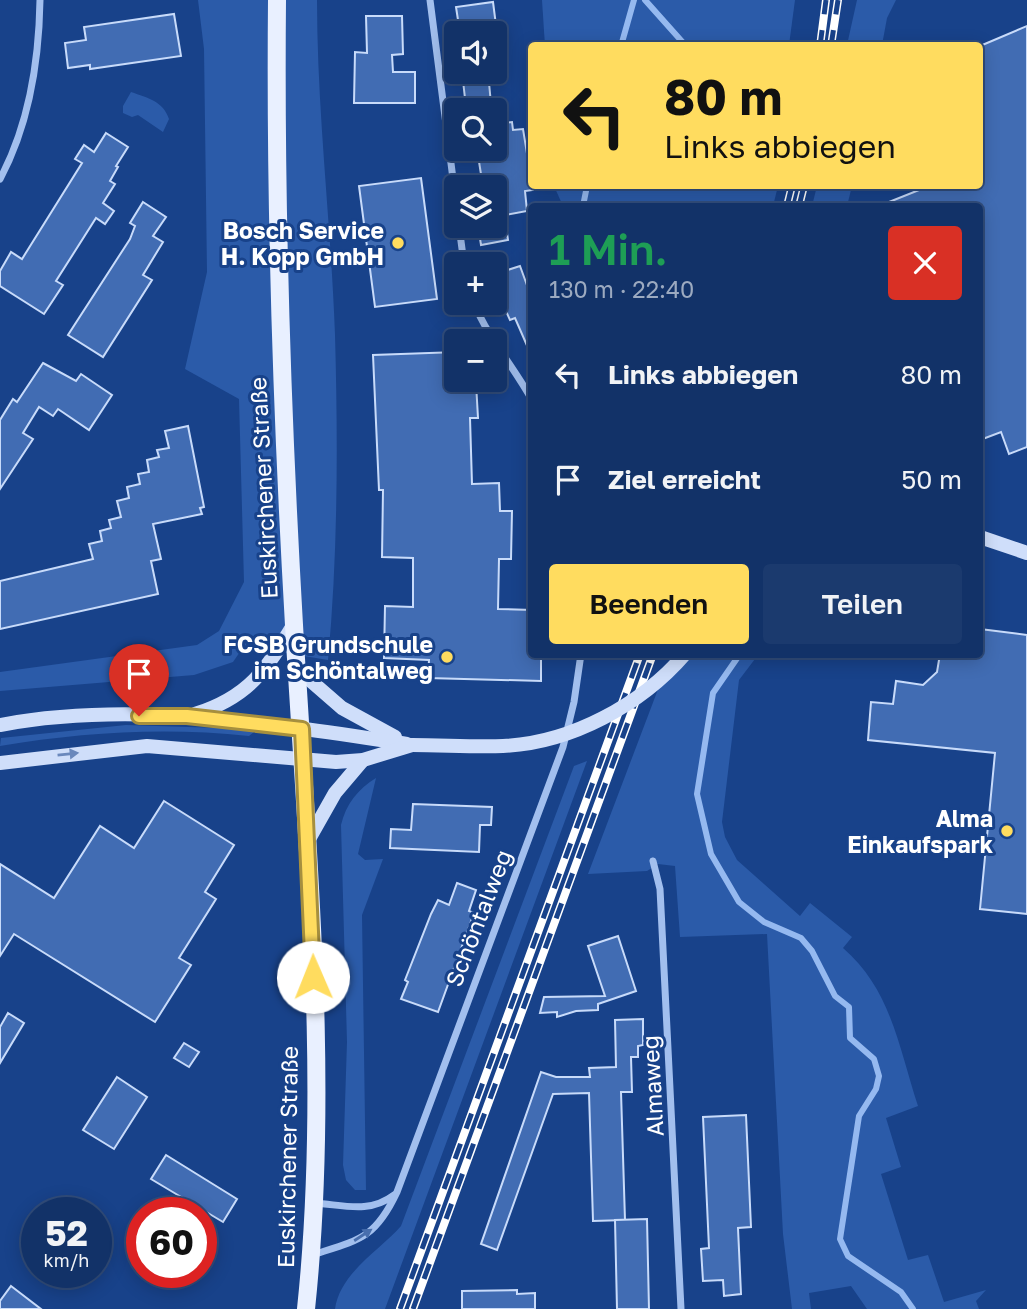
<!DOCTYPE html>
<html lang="de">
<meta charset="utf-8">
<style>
body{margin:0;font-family:"Golos Text",sans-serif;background:#1b3a6e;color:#f1f3f6;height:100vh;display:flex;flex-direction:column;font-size:26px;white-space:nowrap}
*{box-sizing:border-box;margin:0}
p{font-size:23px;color:#9caac0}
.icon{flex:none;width:38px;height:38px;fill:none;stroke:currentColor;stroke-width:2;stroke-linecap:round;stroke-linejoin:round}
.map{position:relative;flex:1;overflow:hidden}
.details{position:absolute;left:528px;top:203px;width:455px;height:455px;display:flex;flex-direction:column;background:#123268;border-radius:7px;box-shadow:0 4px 18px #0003,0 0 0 2px #314d7c}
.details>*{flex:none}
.banner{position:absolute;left:528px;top:42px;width:455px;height:147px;border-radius:7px;box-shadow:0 4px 18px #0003,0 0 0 2px #314d7c;background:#ffdc5f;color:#111;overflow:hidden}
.buttons{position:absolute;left:444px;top:21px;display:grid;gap:14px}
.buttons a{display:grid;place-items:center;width:63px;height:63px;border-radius:7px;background:#123268;box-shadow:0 4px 18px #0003,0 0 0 2px #314d7c;font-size:35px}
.speed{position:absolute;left:21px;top:1197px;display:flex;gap:14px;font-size:35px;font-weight:700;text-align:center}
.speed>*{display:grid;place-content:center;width:91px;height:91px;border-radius:50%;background:#123268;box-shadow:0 4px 18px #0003,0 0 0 2px #314d7c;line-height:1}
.speed small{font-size:18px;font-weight:400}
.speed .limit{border:10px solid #d22;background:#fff;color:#111}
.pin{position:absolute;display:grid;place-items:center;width:60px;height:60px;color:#fff;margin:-72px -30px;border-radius:50% 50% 50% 0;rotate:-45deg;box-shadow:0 0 7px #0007}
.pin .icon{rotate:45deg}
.me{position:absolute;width:77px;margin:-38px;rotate:359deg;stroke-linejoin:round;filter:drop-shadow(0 0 5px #0008)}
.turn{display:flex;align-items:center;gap:24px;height:147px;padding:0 21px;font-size:32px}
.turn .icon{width:91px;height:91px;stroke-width:2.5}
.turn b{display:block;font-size:49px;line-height:60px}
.round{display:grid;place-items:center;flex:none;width:74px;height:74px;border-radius:7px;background:#1b3a6e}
.overview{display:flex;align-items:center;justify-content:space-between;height:119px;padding:0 21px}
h1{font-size:42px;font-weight:600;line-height:52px;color:#1e9e55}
.cta{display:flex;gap:14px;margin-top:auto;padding:14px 21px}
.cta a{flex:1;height:80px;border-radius:7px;background:#ffdc5f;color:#111;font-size:28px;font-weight:600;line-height:80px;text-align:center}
.cta a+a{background:#1b3a6e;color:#f1f3f6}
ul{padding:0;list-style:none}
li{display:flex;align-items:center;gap:21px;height:105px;padding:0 21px}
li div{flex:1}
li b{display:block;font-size:26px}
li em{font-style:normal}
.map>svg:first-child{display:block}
.green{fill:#2b5ba9}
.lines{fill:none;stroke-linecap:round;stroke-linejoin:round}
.stream{stroke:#95b9f0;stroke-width:6}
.building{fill:#416cb3;stroke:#c8dbfa;stroke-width:2}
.minor{stroke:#a2bfee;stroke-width:7}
.secondary{stroke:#cfdefa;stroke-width:14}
.primary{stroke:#e9f0ff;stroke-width:18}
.rail-casing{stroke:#fff;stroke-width:8}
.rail{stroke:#18428a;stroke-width:5;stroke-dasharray:16;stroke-linecap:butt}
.secondary-bridge{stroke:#cfdefa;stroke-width:14}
.oneway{fill:#6a88bc}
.oneway2{fill:#486ead}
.route-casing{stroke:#a68f3e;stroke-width:18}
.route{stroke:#ffdc5f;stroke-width:12}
.poi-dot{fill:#ffdc5f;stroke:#18428a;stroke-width:2.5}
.labels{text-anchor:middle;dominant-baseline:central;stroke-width:6;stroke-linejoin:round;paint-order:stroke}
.poi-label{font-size:23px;font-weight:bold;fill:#fff;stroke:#18428a;text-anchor:end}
.street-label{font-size:23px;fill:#fff;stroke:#18428a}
</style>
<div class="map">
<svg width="1027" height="1309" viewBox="0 0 1027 1309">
<rect width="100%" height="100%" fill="#18428a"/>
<g class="green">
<path d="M198,0H317C317,112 331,223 335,335C338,442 338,554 328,660L244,646L233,662L194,675L0,691V672L197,645L219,631L244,582L239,399L185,369L207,272L204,49Z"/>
<polygon points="542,0 795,0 789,45 545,46"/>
<polygon points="857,0 896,0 887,18 882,45 847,45"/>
<path d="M131,92C148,98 163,101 169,119L163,132L138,115L132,117L123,113V106Z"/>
<polygon points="554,186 778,186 773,206 563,206"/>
<polygon points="817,186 852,186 847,206 812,206"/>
<path d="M671,655H758L739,680L722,822L725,837L737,860L800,916L810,903L852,937L843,948C891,989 899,1048 918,1106L886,1118L901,1167L881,1174L908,1260L928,1255L944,1302L986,1290L976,1301L979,1309H867L851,1286L809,1293L811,1309H792L783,1234L767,934L680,937L675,866L658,864L647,871L588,874Z"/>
<path d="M126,725L251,729L254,732L249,736C165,727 83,732 0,746L1,738Z"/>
<path d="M587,761L385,1309H335C340,1273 379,1251 401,1226L574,766Z"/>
<path d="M376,778L358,854L365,860L383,859L362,915L366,1190H355L346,1180L343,1165L347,1042L341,825C346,804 358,789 376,778Z"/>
</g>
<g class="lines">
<g class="stream">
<polyline points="645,0 686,46"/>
<polyline points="621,46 634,0"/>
<polyline points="583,206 587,186"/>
<polyline points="740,654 713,693 697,794 711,854 739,902 764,922 801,938 812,951 835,996 849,1007 850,1038 874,1059 879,1076 876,1089 859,1116 840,1239 848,1256 901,1292 913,1309"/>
</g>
</g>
<g class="building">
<polygon points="493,2 497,33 460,33 456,7"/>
<polygon points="174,14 181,56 90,69 90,65 68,68 65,43 86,40 84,27"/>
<polygon points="366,16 402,16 403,54 392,55 393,72 415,72 415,103 354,103 355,52 367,53"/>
<polygon points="1027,26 1027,447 1009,454 1001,432 980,440 980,206 879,206 929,186 980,186 980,46"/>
<polygon points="462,72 488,72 491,104 466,107"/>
<polygon points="512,122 513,130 523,129 533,190 525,191 527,211 495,217 495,187 483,187 477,149 495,149 495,124"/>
<polygon points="106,133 128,147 116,166 118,167 110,181 115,184 103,203 114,211 105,224 96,218 56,281 63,285 44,314 0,286 0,271 11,252 22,259 82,163 75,159 84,145 94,152"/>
<polygon points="421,178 437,299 375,307 359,186"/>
<polygon points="143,202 166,217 153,236 163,242 143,275 152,280 103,357 68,335 130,239 135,226 130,223"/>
<polygon points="478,226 506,226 508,240 481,245"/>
<polygon points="520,266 532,299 532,357 515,318 510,320 495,287 495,274"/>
<polygon points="457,352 457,380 476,383 478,418 470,418 472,484 499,483 500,511 512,511 511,559 499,559 498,609 532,610 532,654 541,654 541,681 428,678 429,660 384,658 385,606 413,607 413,558 382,557 383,490 379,490 373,355"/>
<polygon points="43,363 76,381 81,374 112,395 89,430 58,409 53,416 39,407 23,433 33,439 0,489 0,420 13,399 17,402"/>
<polygon points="188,426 204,507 200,508 202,514 153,524 161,559 151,561 158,594 0,629 0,581 93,559 89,544 102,541 100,531 111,528 109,520 121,517 117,501 129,498 127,487 140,484 138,474 149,472 147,460 159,457 157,450 169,448 165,431"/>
<polygon points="980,629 1027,635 1027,914 980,909 995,753 868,740 871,702 893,704 896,681 923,685 937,672 940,654 980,654"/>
<polygon points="164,801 234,845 205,892 216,899 179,958 191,965 155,1022 14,934 0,956 0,864 54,898 100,826 134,848"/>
<polygon points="413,804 492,807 491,825 480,825 479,852 390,848 391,829 411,830"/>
<polygon points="457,883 476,890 469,911 474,913 438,1012 401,999 408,982 405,980 431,914 438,900 449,905"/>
<polygon points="618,936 636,991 598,1004 598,1010 576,1011 557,1017 557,1012 540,1013 544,997 605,996 588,946"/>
<polygon points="8,1013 24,1023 0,1063 0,1027"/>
<polygon points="643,1019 643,1045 638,1046 638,1057 631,1057 632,1092 621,1092 625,1220 593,1221 589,1093 553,1094 497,1250 481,1244 541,1072 556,1077 590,1077 589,1068 616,1067 615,1020"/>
<polygon points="184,1043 199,1052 189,1067 174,1058"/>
<polygon points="117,1077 147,1097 114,1149 83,1130"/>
<polygon points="746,1115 751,1227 738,1228 741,1294 724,1296 723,1280 703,1281 701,1249 709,1248 703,1117"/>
<polygon points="166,1155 237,1199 223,1222 151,1179"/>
<polygon points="647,1219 649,1309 617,1309 615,1220"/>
<polygon points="11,1286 41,1309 0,1309 0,1301"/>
<polygon points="517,1290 517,1294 535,1293 535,1309 462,1309 462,1291"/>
</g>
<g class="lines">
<g class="minor">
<polyline points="430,0 457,210"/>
<path d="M0,179C29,125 39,61 40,0"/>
<polyline points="459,226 464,264"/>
<path d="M474,303C488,338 514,367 532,400"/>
<polyline points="653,861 660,889 681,1309"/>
<path d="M315,1203C344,1205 369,1214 394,1195"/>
<path d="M312,1255C359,1240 375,1239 397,1192L563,747L574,702L581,654"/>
</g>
<g class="secondary">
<polyline points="980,537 1027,553"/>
<polyline points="296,668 342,708 395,737"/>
<path d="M195,714C249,697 266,670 294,624"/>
<path d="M0,725C134,700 274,724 407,744"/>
<polyline points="0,763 147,746 336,762 363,760 412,745"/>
<polyline points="309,839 335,793 363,760"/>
</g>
<path class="primary" d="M277,0C275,209 282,417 294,625C307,852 330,1082 306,1309"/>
<g class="rail-casing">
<g id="rail">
<polyline points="820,46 826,0"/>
<polyline points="831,46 838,0"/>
<polyline points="787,206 792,186"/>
<polyline points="799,206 804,186"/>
<polyline points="400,1309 640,654"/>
<polyline points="413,1309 653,654"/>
</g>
</g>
<use href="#rail" class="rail"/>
<path class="secondary-bridge" d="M412,745C443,745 473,747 503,746C571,743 641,705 685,654"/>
</g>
<defs><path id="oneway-solid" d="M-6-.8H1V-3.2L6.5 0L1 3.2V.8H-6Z" transform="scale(1.75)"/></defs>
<use class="oneway" href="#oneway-solid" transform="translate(68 754) rotate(-6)"/>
<use class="oneway2" href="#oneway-solid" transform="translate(363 1235) rotate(-33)"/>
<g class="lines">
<g class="route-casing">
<polyline id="route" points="139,716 187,716 302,729 313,977"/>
</g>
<use href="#route" class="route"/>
</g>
<g class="poi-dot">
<circle cx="398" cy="243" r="7"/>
<circle cx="447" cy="657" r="7"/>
<circle cx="1007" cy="831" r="7"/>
</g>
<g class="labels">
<g class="poi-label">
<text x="384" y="230">Bosch Service<tspan x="384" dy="26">H. Kopp GmbH</tspan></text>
<text x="433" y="644">FCSB Grundschule<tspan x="433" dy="26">im Schöntalweg</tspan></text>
<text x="993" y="818">Alma<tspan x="993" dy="26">Einkaufspark</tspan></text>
</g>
<g class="street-label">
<text transform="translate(263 488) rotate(-93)">Euskirchener Straße</text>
<text transform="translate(478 918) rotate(-69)">Schöntalweg</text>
<text transform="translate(652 1086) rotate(-93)">Almaweg</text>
<text transform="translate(287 1157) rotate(-89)">Euskirchener Straße</text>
</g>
</g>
</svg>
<div class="buttons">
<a><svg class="icon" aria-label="sound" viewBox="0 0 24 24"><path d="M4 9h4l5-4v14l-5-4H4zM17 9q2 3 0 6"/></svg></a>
<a><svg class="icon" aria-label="search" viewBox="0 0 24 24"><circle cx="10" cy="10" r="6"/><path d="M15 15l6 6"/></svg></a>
<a><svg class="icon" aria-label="layers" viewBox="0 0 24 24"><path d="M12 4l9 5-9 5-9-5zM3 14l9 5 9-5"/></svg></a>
<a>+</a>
<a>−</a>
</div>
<div class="speed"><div>52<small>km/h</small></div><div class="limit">60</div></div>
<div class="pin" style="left:139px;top:716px;background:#d93025"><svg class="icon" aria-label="arrive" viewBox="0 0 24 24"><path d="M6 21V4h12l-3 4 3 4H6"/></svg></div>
<svg class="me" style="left:313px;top:977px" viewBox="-20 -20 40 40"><circle r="19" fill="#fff"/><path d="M0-13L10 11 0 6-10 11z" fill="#ffdc5f"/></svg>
<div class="banner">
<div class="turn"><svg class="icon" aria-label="left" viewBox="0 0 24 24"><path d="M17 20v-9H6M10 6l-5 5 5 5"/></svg><div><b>80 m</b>Links abbiegen</div></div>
</div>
<section class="details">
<div class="overview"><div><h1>1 Min.</h1><p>130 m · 22:40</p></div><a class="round" style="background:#d93025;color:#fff"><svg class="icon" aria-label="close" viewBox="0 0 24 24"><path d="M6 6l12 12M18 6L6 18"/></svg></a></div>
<ul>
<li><svg class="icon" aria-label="left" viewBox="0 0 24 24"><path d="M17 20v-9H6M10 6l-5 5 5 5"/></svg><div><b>Links abbiegen</b></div><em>80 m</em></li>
<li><svg class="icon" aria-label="arrive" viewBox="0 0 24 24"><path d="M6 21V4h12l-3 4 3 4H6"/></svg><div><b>Ziel erreicht</b></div><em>50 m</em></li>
</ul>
<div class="cta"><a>Beenden</a><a>Teilen</a></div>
</section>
</div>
